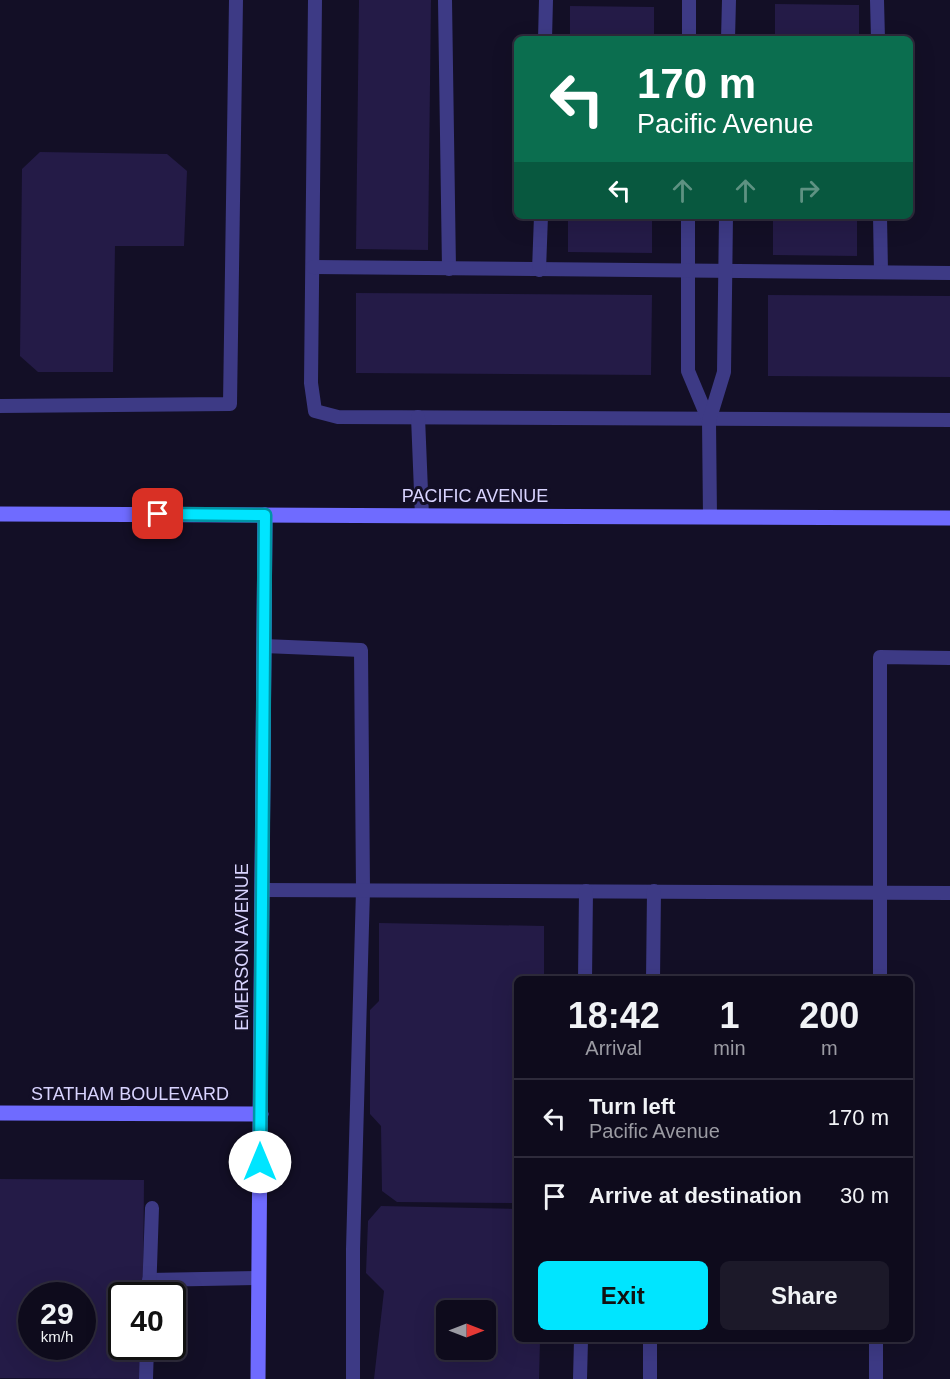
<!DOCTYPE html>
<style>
body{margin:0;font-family:Helvetica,sans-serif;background:#1c1929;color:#f1f3f6;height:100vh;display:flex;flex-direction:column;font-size:22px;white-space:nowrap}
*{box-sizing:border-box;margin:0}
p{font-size:20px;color:#9b9ba3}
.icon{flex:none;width:33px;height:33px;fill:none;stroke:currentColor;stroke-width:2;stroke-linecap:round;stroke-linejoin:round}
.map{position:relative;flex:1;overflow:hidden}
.sheet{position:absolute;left:514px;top:976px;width:399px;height:366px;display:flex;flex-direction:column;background:#0e0b1c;border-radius:9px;box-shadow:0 6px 24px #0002,0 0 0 2px #2e2b3b}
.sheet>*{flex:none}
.top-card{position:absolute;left:514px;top:36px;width:399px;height:183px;border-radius:9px;box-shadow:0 6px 24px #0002,0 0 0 2px #2e2b3b;background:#0b6e4f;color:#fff;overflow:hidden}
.needle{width:39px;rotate:90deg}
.buttons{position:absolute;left:436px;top:1300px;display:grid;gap:12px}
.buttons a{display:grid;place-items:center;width:60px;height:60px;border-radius:9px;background:#0e0b1c;box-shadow:0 6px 24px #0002,0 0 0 2px #2e2b3b;font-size:30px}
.speed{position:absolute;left:18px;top:1282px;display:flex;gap:12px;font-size:30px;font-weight:700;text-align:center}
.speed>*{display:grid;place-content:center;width:78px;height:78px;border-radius:50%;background:#0e0b1c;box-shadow:0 6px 24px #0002,0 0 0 2px #2e2b3b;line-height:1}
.speed small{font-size:15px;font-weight:400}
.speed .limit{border:3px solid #111;border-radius:9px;background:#fff;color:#111}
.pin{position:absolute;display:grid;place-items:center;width:51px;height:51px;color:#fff;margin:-26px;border-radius:12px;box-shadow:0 3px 9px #0006}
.me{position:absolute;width:66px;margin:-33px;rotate:0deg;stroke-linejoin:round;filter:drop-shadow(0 0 4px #0008)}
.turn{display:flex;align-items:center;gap:21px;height:126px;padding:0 24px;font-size:27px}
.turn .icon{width:78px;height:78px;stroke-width:2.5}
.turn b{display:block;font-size:42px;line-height:51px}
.lanes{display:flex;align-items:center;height:57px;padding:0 24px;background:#0003;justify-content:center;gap:30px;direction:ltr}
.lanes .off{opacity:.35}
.eta{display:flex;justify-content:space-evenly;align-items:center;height:102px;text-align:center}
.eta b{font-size:36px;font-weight:700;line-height:42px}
.primary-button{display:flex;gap:12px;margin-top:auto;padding:12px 24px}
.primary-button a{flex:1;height:69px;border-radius:9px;background:#00e5ff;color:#111;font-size:24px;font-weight:700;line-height:69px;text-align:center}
.primary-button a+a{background:#1c1929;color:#f1f3f6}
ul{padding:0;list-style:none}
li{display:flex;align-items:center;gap:18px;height:78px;padding:0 24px;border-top:2px solid #2e2b3b}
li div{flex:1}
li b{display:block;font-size:22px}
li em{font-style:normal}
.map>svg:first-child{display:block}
.building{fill:#241b47;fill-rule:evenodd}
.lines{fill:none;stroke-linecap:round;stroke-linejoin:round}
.lane{stroke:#3d3a85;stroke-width:14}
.secondary{stroke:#6f6bff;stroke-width:15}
.route-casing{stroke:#0095a6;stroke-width:15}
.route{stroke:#00e5ff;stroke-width:10}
.labels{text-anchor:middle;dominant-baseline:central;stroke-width:6;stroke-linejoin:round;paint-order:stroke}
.street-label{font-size:18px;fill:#d9d4ff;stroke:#130f26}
</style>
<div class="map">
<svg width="950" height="1379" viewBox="0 0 950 1379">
<rect width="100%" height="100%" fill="#130f26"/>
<g class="building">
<polygon points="359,0 431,0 428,250 356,249"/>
<polygon points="775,4 859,5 859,39 775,39"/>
<polygon points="570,6 654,7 654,39 570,39"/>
<polygon points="40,152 167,154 187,171 184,246 115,246 113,372 38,372 20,356 22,169"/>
<polygon points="568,216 652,216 652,253 568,252"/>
<polygon points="773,216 857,216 857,256 773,255"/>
<polygon points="356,293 652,295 651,375 356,373"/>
<polygon points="768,295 950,296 950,377 768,376"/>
<polygon points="379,923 544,926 544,980 518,980 518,1203 397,1202 382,1191 381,1126 370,1114 370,1010 379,1001"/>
<path d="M0,1179L144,1180L143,1296H122V1347H143V1379L0,1378ZM32,1296H82V1347H32Z"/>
<path d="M381,1206L518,1209V1340H540L539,1379H374L384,1291L366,1273L368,1221ZM447,1311H486V1350H447Z"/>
</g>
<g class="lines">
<g class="lane">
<polyline points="315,0 311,383 315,411 338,417 950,420"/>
<polyline points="445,0 449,269"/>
<polyline points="877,0 878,39"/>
<polyline points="545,39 546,0"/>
<polyline points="689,39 689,0"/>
<polyline points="728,39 729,0"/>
<polyline points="688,216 688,371 709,421"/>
<polyline points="880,216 881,272"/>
<polyline points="313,267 950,273"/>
<polyline points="539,270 541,216"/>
<polyline points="0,406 230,404 236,0"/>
<polyline points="418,417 422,516"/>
<polyline points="710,517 709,421 724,372 726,216"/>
<polyline points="264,646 361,650 363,890 353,1249 353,1379"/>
<polyline points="262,890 950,893"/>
<polyline points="585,980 586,891"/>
<polyline points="653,980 654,891"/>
<polyline points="880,980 880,657 950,658"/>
<polyline points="149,1280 259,1278"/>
<polyline points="149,1296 152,1208"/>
<polyline points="146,1379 147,1347"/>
<polyline points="580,1379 581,1340"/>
<polyline points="650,1379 650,1340"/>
<polyline points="876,1379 876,1340"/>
</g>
<g class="secondary">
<polyline points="0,514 950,518"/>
<polyline points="0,1113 261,1114"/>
<polyline points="258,1379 265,515"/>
</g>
</g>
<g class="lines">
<g class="route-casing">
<polyline id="route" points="158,514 265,515 260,1162"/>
</g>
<use href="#route" class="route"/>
</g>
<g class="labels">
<g class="street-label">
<text x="475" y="496">PACIFIC AVENUE</text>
<text transform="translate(242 947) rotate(-90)">EMERSON AVENUE</text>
<text x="130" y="1094">STATHAM BOULEVARD</text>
</g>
</g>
</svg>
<div class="buttons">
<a><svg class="needle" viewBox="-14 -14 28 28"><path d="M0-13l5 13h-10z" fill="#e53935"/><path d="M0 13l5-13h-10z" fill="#9b9ba3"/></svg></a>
</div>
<div class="speed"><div>29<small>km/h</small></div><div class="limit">40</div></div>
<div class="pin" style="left:158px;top:514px;background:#d93025"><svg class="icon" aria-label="arrive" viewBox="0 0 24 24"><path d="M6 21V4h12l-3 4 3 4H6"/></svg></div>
<svg class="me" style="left:260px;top:1162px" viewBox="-20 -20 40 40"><circle r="19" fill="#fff"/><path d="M0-13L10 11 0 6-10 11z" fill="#00e5ff"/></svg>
<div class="top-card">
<div class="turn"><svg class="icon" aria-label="left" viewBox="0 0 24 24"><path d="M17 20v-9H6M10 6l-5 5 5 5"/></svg><div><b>170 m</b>Pacific Avenue</div></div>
<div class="lanes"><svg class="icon" aria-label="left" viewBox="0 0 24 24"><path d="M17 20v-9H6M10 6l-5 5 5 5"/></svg><svg class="icon off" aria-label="ahead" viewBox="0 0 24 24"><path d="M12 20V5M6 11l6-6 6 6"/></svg><svg class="icon off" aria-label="ahead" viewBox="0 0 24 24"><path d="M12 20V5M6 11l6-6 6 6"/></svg><svg class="icon off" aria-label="right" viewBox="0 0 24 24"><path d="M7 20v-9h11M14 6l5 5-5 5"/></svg></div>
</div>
<section class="sheet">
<div class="eta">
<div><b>18:42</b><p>Arrival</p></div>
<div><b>1</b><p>min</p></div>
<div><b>200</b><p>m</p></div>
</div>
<ul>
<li><svg class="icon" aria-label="left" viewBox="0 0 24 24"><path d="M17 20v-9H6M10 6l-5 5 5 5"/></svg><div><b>Turn left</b><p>Pacific Avenue</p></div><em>170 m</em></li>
<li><svg class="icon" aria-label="arrive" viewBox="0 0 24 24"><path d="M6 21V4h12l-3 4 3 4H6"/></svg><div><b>Arrive at destination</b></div><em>30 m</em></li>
</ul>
<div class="primary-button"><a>Exit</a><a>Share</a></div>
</section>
</div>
